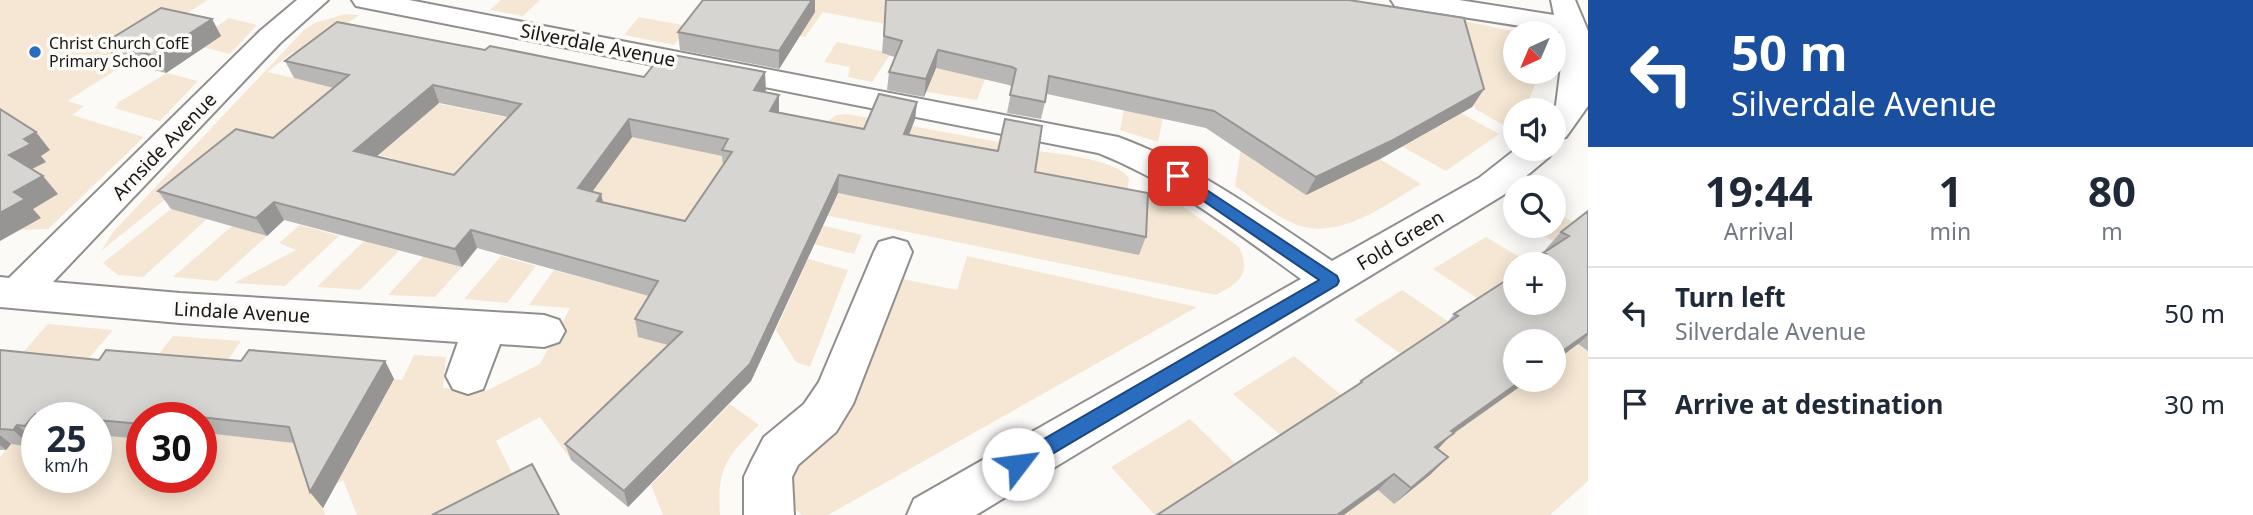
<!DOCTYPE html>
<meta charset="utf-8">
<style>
body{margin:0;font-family:"Noto Sans",sans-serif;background:#f2f2f3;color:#1f2937;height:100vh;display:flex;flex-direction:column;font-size:26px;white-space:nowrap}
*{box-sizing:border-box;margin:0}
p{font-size:23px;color:#747a83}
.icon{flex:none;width:38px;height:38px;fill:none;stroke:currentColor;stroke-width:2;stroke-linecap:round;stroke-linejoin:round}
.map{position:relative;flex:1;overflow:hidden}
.side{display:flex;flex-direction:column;background:#fff;width:665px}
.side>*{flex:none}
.hud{background:#1a4fa0;color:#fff;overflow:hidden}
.needle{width:46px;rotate:224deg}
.controls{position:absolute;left:1503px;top:21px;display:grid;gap:14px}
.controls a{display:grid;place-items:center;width:63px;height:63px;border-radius:50%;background:#fff;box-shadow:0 4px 18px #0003;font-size:35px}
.speed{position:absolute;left:21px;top:402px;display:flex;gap:14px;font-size:35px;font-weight:700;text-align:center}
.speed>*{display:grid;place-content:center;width:91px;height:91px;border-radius:50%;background:#fff;box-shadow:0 4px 18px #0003;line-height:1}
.speed small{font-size:18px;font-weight:400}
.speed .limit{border:10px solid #d22;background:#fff;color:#111}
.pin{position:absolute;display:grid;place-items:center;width:60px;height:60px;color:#fff;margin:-30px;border-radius:14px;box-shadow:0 4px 10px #0006}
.me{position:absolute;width:77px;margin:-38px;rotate:60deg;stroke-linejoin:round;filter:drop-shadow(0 0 5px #0008)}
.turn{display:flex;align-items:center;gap:24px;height:147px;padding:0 28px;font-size:32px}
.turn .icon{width:91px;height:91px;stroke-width:2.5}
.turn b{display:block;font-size:49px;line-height:60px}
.eta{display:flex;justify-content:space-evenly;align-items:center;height:119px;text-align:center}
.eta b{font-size:42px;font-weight:700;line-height:49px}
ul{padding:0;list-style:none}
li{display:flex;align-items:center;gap:21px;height:91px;padding:0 28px;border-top:2px solid #e0e1e3}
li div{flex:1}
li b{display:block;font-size:26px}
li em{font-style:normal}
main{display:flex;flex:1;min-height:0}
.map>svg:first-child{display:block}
.green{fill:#f5e7d3;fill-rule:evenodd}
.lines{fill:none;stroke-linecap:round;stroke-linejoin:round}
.minor-casing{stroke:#918f8d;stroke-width:4}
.minor{fill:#fff;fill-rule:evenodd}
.wall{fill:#b9b7b5;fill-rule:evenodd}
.shaded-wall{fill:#969593}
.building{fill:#d7d5d2;stroke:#969593;stroke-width:2;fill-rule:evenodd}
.route{fill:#2a6dbf;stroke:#1b477c;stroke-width:2}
.poi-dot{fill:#2a6dbf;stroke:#fcfaf7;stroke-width:2.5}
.labels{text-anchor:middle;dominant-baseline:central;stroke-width:7;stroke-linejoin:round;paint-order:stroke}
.far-poi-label{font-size:16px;fill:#171615;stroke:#fcfaf7;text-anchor:start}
.street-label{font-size:19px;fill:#171615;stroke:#fcfaf7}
</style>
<main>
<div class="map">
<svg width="1588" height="515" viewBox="0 0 1588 515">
<rect width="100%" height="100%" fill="#fcfaf7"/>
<g class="green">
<polygon points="0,0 208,0 148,38 127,63 67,101 84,106 72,115 144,137 48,229 19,230 41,218 30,210 24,173 45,162 0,162"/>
<polygon points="501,0 540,0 523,16 490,10"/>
<path d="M737,0H1064L1451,18L1521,33H1516V72H1538C1536,86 1530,98 1523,110H1516L1515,118L1507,127L1475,109L1473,102L1306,195L1380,159L1421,184C1383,206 1336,244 1290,222C1271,213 1253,198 1235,186L1243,135L1019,57L1006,85L1018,53L985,79L977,100L909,89L911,29L823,12L805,37L800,36L812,16Z"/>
<path d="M345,14L359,15L305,55L293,52L267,72C346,90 427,100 505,117L511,112L754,127L827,122L836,115L847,114L998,142L999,149C1025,149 1115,156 1129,178L1126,200L1146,205L1149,182L1239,247C1252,274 1239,283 1216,295L785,207L722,201L862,235L854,254L702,217L639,336L680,348L572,461L540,417L496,441L516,481L473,515H357L343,480L318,492L325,515H0V457L11,444L32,447L37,442V478H96V435L142,439V478H201V438L216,417L242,436L355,451L394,379L402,380L414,355L446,357L443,388L486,391L540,364L570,308L529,305L554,270L604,284L619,262L393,164L392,158L379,155L381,152L193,177L101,251L113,232L304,30L315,23ZM870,159L854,196L724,167Z"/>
<polygon points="639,17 688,26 674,45 624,35"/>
<polygon points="229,18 257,25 230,54 191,44"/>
<polygon points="837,42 895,54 893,57 889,56 872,82 848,77 850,67 824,62"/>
<polygon points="167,73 198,81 160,121 114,108 119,104 117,103"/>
<polygon points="1124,110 1163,118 1158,142 1120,130"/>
<polygon points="1461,113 1499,134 1446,171 1401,146"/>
<polygon points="171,209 207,219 143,277 118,275 103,263"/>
<polygon points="1554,212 1583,227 1555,242 1525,226 1554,226"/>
<polygon points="300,225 339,236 285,286 234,283 296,250 279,243"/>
<polygon points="232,226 267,236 217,281 173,277"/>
<polygon points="1486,237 1531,264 1516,264 1515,286 1483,302 1433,269"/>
<polygon points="364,241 399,251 360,290 317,287"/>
<polygon points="424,256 462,267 435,297 388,295"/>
<polygon points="501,256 536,266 507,303 464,299"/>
<polygon points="967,256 1197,307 828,515 802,515 792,506 784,485 800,461 836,432 903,279 957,290"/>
<polygon points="808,259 848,270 810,367 796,362 776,330"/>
<polygon points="1402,290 1452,324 1413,363 1354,320"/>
<polygon points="48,324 113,330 72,378 9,368"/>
<polygon points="173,336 241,341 217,376 146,370"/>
<polygon points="1573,341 1588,351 1588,481 1550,515 1344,515 1378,490 1394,504 1431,474 1423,412 1453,434 1529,380 1554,380 1554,348"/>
<polygon points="1294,356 1351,403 1285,439 1233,394"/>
<path d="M730,404L759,425C726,457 717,468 720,515H663L651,485Z"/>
<polygon points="1190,419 1241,469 1172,515 1155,515 1111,467"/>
</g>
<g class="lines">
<g class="minor-casing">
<g id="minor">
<polygon points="297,0 328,0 280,43 53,282 180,293 544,315 559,320 565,331 559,342 544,347 500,344 483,389 468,394 453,389 446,376 458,342 180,323 0,307 0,277 9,278 260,31"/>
<path d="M352,0H409L1118,137C1197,166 1263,215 1332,261L1479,178L1516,149H1554L1549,157L1505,194L976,515H907L914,499L1301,279C1236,232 1174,183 1098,153L366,8L356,6Z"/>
<polygon points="1391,0 1459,0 1554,15 1551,0 1575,0 1588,31 1588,106 1566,137 1554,140 1552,110 1556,105 1562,58 1559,32 1405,8 1395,6"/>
<polygon points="893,238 907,242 912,252 853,404 836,432 798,465 792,477 794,515 744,515 744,477 751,462 764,437 804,404 819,382 874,252 879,242"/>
</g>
</g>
<use href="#minor" class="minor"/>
</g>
<g class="wall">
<polygon points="703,0 815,0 815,12 779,69 680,50 678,32"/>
<polygon points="886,0 1484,89 1472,107 1380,159 1306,195 1206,128 1047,94 1041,119 1007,113 1012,87 1009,85 936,68 924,97 887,90 889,72 895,57 882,53"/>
<polygon points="212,19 221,36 166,73 115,60 104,43"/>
<path d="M485,50L644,77L766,90L764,92L779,95V112L864,129L917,102L915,119L909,135L1035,172L1146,237L1139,255L838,193L751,381L628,507L571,460L565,444L668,345L638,337L635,319L649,296L477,248L462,267L284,220L267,236L171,209L158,191L273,138L334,88L294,78L285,61ZM439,103L508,117L454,175L377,156ZM632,137L722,156L723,166L685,221L603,202L601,194L592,191Z"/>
<polygon points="1588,211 1588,351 1578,344 1516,380 1529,380 1450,436 1438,449 1431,474 1394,504 1378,490 1357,386 1361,381 1446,324 1454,314 1537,260 1546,251 1545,250 1561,232"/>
<polygon points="0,350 99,360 241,361 385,361 394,379 323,508 310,492 294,443 206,433 203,438 201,438 201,418 142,418 142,439 96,435 96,418 37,418 37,442 32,447 11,444 6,450 0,450"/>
</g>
<g class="shaded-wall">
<polygon points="812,0 815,0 815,12 779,69 779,51"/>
<polygon points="212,19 221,36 166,73 155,56"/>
<polygon points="938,50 936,68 924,97 926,79"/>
<polygon points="765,72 766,90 755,107 754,90"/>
<polygon points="433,85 439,103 363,168 354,151"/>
<polygon points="1484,89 1472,107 1380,159 1306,195 1316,177"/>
<polygon points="779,95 779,113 770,111"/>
<polygon points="917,102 915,119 902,152 904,134"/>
<polygon points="629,119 632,137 582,206 578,188"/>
<polygon points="36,132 50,150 41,156 46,162 24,173 9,155 24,139"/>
<polygon points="839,175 838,193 751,381 628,507 624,491"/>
<polygon points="43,176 58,194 33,209 41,218 0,241 0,214 14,192"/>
<polygon points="601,194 605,212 597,201"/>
<polygon points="274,202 284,220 267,236 256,218"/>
<polygon points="471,230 477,248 462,267 455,249"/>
<polygon points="1588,333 1588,335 1578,344 1554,362 1554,357"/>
<polygon points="385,361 394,379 323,508 310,492"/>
<polygon points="1522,380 1529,380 1450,436 1437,450 1419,464 1451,431"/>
<polygon points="35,414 40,418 37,418 37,436 25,426"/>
<polygon points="17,425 37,442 32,447 13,430"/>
<polygon points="201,428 206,433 203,438 201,437"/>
<polygon points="0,435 11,444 6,450 0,445"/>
<polygon points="1448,457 1431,474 1394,504 1411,488"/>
<polygon points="1394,474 1378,490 1344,515 1337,515"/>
</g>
<g class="building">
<polygon points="703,0 812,0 779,51 678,32"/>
<polygon points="886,0 1349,0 1464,18 1484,89 1391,141 1316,177 1214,111 1049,76 1045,102 1010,95 1016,69 1012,67 938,50 926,79 889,72 902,41 884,36"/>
<polygon points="161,8 212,19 155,56 104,43"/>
<path d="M337,22L485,50L490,46L644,77L663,53L765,72L754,90L779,95L770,111L864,129L879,94L917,102L904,134L998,151L1005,119L1042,126L1035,172L1148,193L1146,237L839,175L750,364L624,491L565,444L682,332L635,319L658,281L471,230L455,249L274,202L256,218L158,191L236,129L273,138L349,75L285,61ZM433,85L521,104L454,175L354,151ZM629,119L728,139L722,150L732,152L685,221L597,201L601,194L578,188Z"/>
<polygon points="0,109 36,132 24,139 31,144 9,155 43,176 14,192 25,199 0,213"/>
<polygon points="1588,211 1588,333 1554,357 1554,341 1516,341 1516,380 1522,380 1451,431 1454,433 1435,447 1448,457 1411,488 1394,474 1337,515 1157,515 1362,382 1361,381 1458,316 1454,314 1516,274 1516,303 1554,303 1554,264 1530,264 1546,254 1543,253 1569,236 1561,232"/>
<polygon points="0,350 99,360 106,350 241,361 249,350 385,361 310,492 289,427 191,416 189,418 142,418 142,424 96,420 96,418 82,418 35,414 25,426 17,425 13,430 0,429"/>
<polygon points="532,464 559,515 432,515"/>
</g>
<polygon class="route" points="1178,171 1337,276 1339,281 1337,285 1025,470 1018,472 1011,470 1008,464 1011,458 1319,280 1173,180 1171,176 1173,173"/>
<circle class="poi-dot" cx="35" cy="52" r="7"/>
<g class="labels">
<g class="far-poi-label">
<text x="49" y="43">Christ Church CofE<tspan x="49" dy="18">Primary School</tspan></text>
</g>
<g class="street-label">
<text transform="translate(598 45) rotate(11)">Silverdale Avenue</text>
<text transform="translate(164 146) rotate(-46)">Arnside Avenue</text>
<text transform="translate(1400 240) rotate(-31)">Fold Green</text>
<text transform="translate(242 312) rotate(3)">Lindale Avenue</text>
</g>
</g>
</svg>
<div class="controls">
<a><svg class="needle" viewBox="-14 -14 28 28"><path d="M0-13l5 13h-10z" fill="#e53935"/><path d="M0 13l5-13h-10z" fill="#747a83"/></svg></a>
<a><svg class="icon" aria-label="sound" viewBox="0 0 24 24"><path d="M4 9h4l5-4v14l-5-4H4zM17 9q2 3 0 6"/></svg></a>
<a><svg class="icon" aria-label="search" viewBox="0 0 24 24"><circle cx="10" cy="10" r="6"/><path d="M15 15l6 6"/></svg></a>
<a>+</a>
<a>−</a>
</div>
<div class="speed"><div>25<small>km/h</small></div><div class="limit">30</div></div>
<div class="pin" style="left:1178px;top:176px;background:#d93025"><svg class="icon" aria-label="arrive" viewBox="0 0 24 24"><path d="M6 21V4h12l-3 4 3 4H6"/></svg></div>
<svg class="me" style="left:1018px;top:464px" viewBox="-20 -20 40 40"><circle r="19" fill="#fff"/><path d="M0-13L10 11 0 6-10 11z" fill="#2a6dbf"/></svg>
</div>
<section class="side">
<div class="hud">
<div class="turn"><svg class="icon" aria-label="left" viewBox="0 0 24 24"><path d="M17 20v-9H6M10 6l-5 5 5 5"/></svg><div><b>50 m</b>Silverdale Avenue</div></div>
</div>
<div class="eta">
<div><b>19:44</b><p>Arrival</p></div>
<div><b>1</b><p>min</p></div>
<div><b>80</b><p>m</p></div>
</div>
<ul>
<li><svg class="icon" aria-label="left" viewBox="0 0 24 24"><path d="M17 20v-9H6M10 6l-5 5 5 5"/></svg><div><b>Turn left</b><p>Silverdale Avenue</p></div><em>50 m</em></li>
<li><svg class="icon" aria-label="arrive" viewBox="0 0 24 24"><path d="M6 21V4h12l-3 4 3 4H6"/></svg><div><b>Arrive at destination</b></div><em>30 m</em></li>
</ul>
</section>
</main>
